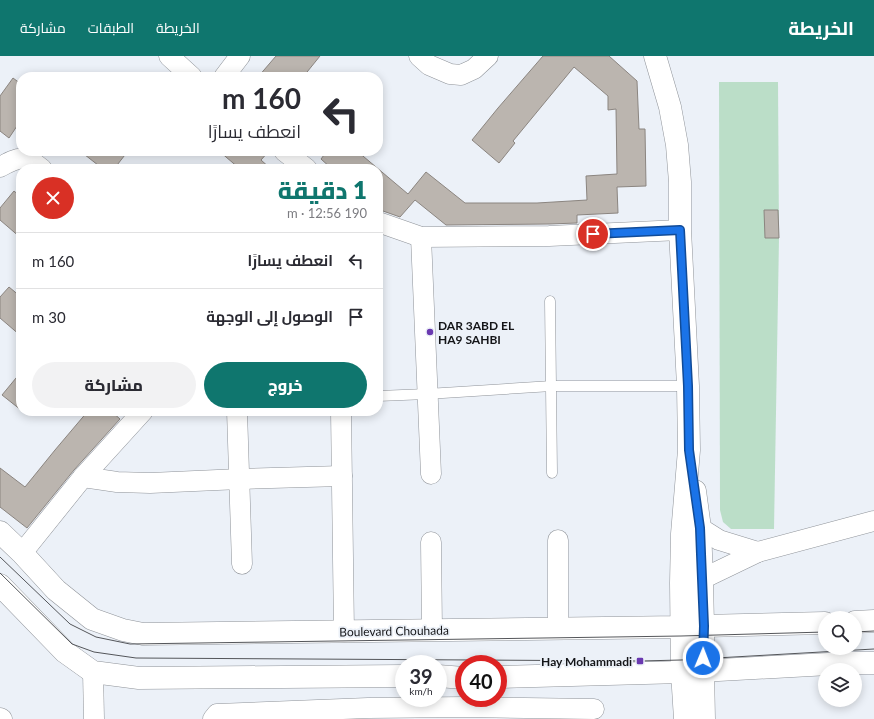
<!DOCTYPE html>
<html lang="ar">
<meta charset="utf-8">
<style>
body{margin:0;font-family:Lato,Cairo,sans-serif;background:#f2f2f3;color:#2b2b33;direction:rtl;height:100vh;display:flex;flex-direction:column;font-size:15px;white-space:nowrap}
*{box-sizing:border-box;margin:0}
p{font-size:13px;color:#7c7c81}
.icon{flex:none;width:22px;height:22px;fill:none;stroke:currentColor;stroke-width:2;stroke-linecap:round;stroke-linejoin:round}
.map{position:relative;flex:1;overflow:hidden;direction:ltr}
.drawer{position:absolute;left:16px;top:108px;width:367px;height:252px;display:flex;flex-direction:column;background:#fff;border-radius:16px;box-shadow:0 2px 10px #0003;direction:rtl}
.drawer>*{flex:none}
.top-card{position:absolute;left:16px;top:16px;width:367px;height:84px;border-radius:16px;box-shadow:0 2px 10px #0003;direction:rtl;background:#fff;color:#2b2b33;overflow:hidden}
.tools{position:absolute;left:818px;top:555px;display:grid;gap:8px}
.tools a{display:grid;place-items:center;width:44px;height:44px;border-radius:50%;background:#fff;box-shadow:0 2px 10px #0003;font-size:20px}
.speed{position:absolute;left:395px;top:599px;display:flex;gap:8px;font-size:20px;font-weight:700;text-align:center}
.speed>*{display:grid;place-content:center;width:52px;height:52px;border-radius:50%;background:#fff;box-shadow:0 2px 10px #0003;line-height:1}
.speed small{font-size:10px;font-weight:400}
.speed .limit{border:6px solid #d22;background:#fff;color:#111}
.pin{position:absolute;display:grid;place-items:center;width:34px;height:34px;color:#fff;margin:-17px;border:2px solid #fff;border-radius:50%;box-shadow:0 1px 4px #0007}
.me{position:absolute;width:44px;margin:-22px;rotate:1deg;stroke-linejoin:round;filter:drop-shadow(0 0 3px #0008)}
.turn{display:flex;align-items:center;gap:14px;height:84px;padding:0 16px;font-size:18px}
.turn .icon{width:52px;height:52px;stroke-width:2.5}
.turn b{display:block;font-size:28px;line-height:34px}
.round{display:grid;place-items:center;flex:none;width:42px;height:42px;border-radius:21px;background:#f2f2f3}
.overview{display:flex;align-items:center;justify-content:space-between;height:68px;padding:0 16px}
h1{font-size:24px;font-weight:800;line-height:30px;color:#0f766e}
.action{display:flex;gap:8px;margin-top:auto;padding:8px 16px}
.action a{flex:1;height:46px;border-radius:24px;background:#0f766e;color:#fff;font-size:16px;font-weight:800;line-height:46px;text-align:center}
.action a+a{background:#f2f2f3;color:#2b2b33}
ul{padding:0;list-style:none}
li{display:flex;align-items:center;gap:12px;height:56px;padding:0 16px;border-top:1px solid #e1e1e2}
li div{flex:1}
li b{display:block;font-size:15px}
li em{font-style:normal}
header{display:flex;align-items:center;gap:24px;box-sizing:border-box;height:56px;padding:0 20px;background:#0f766e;color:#fff}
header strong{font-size:19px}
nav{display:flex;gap:22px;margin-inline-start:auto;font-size:14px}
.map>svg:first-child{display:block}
.green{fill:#bbdec8}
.building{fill:#bbb5af;stroke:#8b8580}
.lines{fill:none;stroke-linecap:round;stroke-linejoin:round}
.lane-casing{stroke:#8f9399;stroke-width:11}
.street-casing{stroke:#8f9399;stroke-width:21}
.secondary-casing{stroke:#8f9399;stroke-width:23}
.lane{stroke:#fff;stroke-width:10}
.street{stroke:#fff;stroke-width:20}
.secondary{stroke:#fff;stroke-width:22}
.tram{stroke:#54565a;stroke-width:1}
.route-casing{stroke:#114b97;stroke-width:10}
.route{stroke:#1a73e8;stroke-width:7}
.poi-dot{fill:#6a39b0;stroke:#ecf1f8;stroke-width:1.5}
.labels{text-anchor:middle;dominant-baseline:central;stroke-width:3.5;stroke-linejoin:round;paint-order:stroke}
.poi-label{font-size:12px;font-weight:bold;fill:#141518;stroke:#ecf1f8;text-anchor:start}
.street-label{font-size:12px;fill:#141518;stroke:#ecf1f8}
</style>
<header>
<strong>الخريطة</strong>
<nav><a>الخريطة</a><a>الطبقات</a><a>مشاركة</a></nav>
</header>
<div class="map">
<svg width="874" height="663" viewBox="0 0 874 663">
<rect width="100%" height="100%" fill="#ecf1f8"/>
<polygon class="green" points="719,26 778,26 779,182 774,473 731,473 723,466 720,454"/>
<g class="building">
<polygon points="276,0 320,0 303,21 258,21"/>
<polygon points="543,0 609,0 637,25 639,73 645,73 646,130 617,131 618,157 577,159 577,167 549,168 446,169 415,144 400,161 383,155 378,151 378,113 332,113 321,103 327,95 357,95 408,138 426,116 465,147 537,147 587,144 586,120 617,118 616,53 608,54 608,40 574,11 513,85 515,87 499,107 472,84 498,52"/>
<polygon points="13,22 21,28 21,64 9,82 0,75 0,40"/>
<polygon points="80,95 128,95 114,113 103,113"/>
<polygon points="219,95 269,95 261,104 271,113 240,113"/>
<polygon points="14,135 21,141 21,182 0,164 0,152"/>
<polygon points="764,154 778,154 779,182 765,182"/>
<polygon points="9,231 21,241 21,280 0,262 0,241"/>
<polygon points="21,316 21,354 2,339"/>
<polygon points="88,355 111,355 120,363 74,414 27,472 0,451 0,412 25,431 55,394"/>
</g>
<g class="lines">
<g class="lane-casing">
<g id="lane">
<polyline points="550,245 552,417"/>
<polyline points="378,340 427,338 552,330 688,330"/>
</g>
</g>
<g class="street-casing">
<g id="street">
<polyline points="169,0 192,21"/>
<polyline points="419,0 429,9 450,18 461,19 474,13 488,0"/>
<polyline points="224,21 240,0"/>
<polyline points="284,95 307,113"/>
<path d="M0,111C19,101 24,98 42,113"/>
<polyline points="378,166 421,181 549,180 680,174"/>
<polyline points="421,181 431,418"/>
<polyline points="237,355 242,508"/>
<polyline points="341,355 344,576"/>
<polyline points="83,421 117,426 150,427 240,423 342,420"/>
<polyline points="700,472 719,484 758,496"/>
<polyline points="431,486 432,574"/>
<polyline points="22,497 83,421 143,355"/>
<polyline points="702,523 758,496 874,465"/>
<polyline points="558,572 558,484"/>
<polyline points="93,616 94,663"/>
<polyline points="0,662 2,663"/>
<polyline points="213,663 217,658 368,652 465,651 594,653"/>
</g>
</g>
<g class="secondary-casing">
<g id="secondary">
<polyline points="655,0 670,51 677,89 680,126 680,174 688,330 689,394 682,478 681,527 682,616 685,663"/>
<polyline points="695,435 700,472 702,523 703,570 703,614 704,663"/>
<path d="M0,476L22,497L56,534L92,563L123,574L143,578C322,576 501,573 680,571L703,570L825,567"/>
<polyline points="0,529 65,596 93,616 139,622 404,620"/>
<polyline points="855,566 874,565"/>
<polyline points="438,620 464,622"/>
<polyline points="498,621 682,616 847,607 874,607"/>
</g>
</g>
<use href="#lane" class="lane"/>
<use href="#street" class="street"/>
<use href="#secondary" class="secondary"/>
<g class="tram">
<polyline points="0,501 70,568 96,581 130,588 681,580 825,576"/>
<polyline points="0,517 72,588 94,596 136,602 640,605 681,604 874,593"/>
<polyline points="855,576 874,575"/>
</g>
</g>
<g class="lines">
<g class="route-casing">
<polyline id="route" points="593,178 680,174 688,330 689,394 700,472 701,498 704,570 703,602"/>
</g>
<use href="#route" class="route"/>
</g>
<g class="poi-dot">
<circle cx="430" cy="276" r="4"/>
<rect x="636" y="601" width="8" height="8" rx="2"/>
</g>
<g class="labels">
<g class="poi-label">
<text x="438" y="269">DAR 3ABD EL<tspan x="438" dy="14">HA9 SAHBI</tspan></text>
<text x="632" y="605" text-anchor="end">Hay Mohammadi</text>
</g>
<g class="street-label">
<text transform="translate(394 575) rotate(-1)">Boulevard Chouhada</text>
</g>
</g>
</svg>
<div class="tools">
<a><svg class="icon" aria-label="search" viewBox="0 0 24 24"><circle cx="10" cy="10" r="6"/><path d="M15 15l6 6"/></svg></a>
<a><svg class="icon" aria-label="layers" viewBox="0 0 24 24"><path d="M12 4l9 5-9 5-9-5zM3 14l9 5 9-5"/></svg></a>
</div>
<div class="speed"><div>39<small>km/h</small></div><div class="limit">40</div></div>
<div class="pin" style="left:593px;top:178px;background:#d93025"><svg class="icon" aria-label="arrive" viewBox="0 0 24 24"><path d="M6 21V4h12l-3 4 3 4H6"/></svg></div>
<svg class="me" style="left:703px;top:602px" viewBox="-20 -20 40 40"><circle r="17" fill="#1a73e8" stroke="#fff" stroke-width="3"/><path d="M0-11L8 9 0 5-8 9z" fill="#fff"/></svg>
<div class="top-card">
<div class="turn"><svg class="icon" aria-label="left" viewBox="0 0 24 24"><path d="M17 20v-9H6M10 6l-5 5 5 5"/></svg><div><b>160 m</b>انعطف يسارًا</div></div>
</div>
<section class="drawer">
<div class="overview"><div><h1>1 دقيقة</h1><p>190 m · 12:56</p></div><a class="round" style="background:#d93025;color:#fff"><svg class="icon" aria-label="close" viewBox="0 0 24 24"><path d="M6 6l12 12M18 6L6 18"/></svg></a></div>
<ul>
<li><svg class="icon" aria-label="left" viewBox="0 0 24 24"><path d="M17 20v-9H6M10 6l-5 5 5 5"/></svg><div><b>انعطف يسارًا</b></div><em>160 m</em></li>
<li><svg class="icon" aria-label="arrive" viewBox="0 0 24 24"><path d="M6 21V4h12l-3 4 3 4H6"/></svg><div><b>الوصول إلى الوجهة</b></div><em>30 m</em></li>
</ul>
<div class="action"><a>خروج</a><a>مشاركة</a></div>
</section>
</div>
